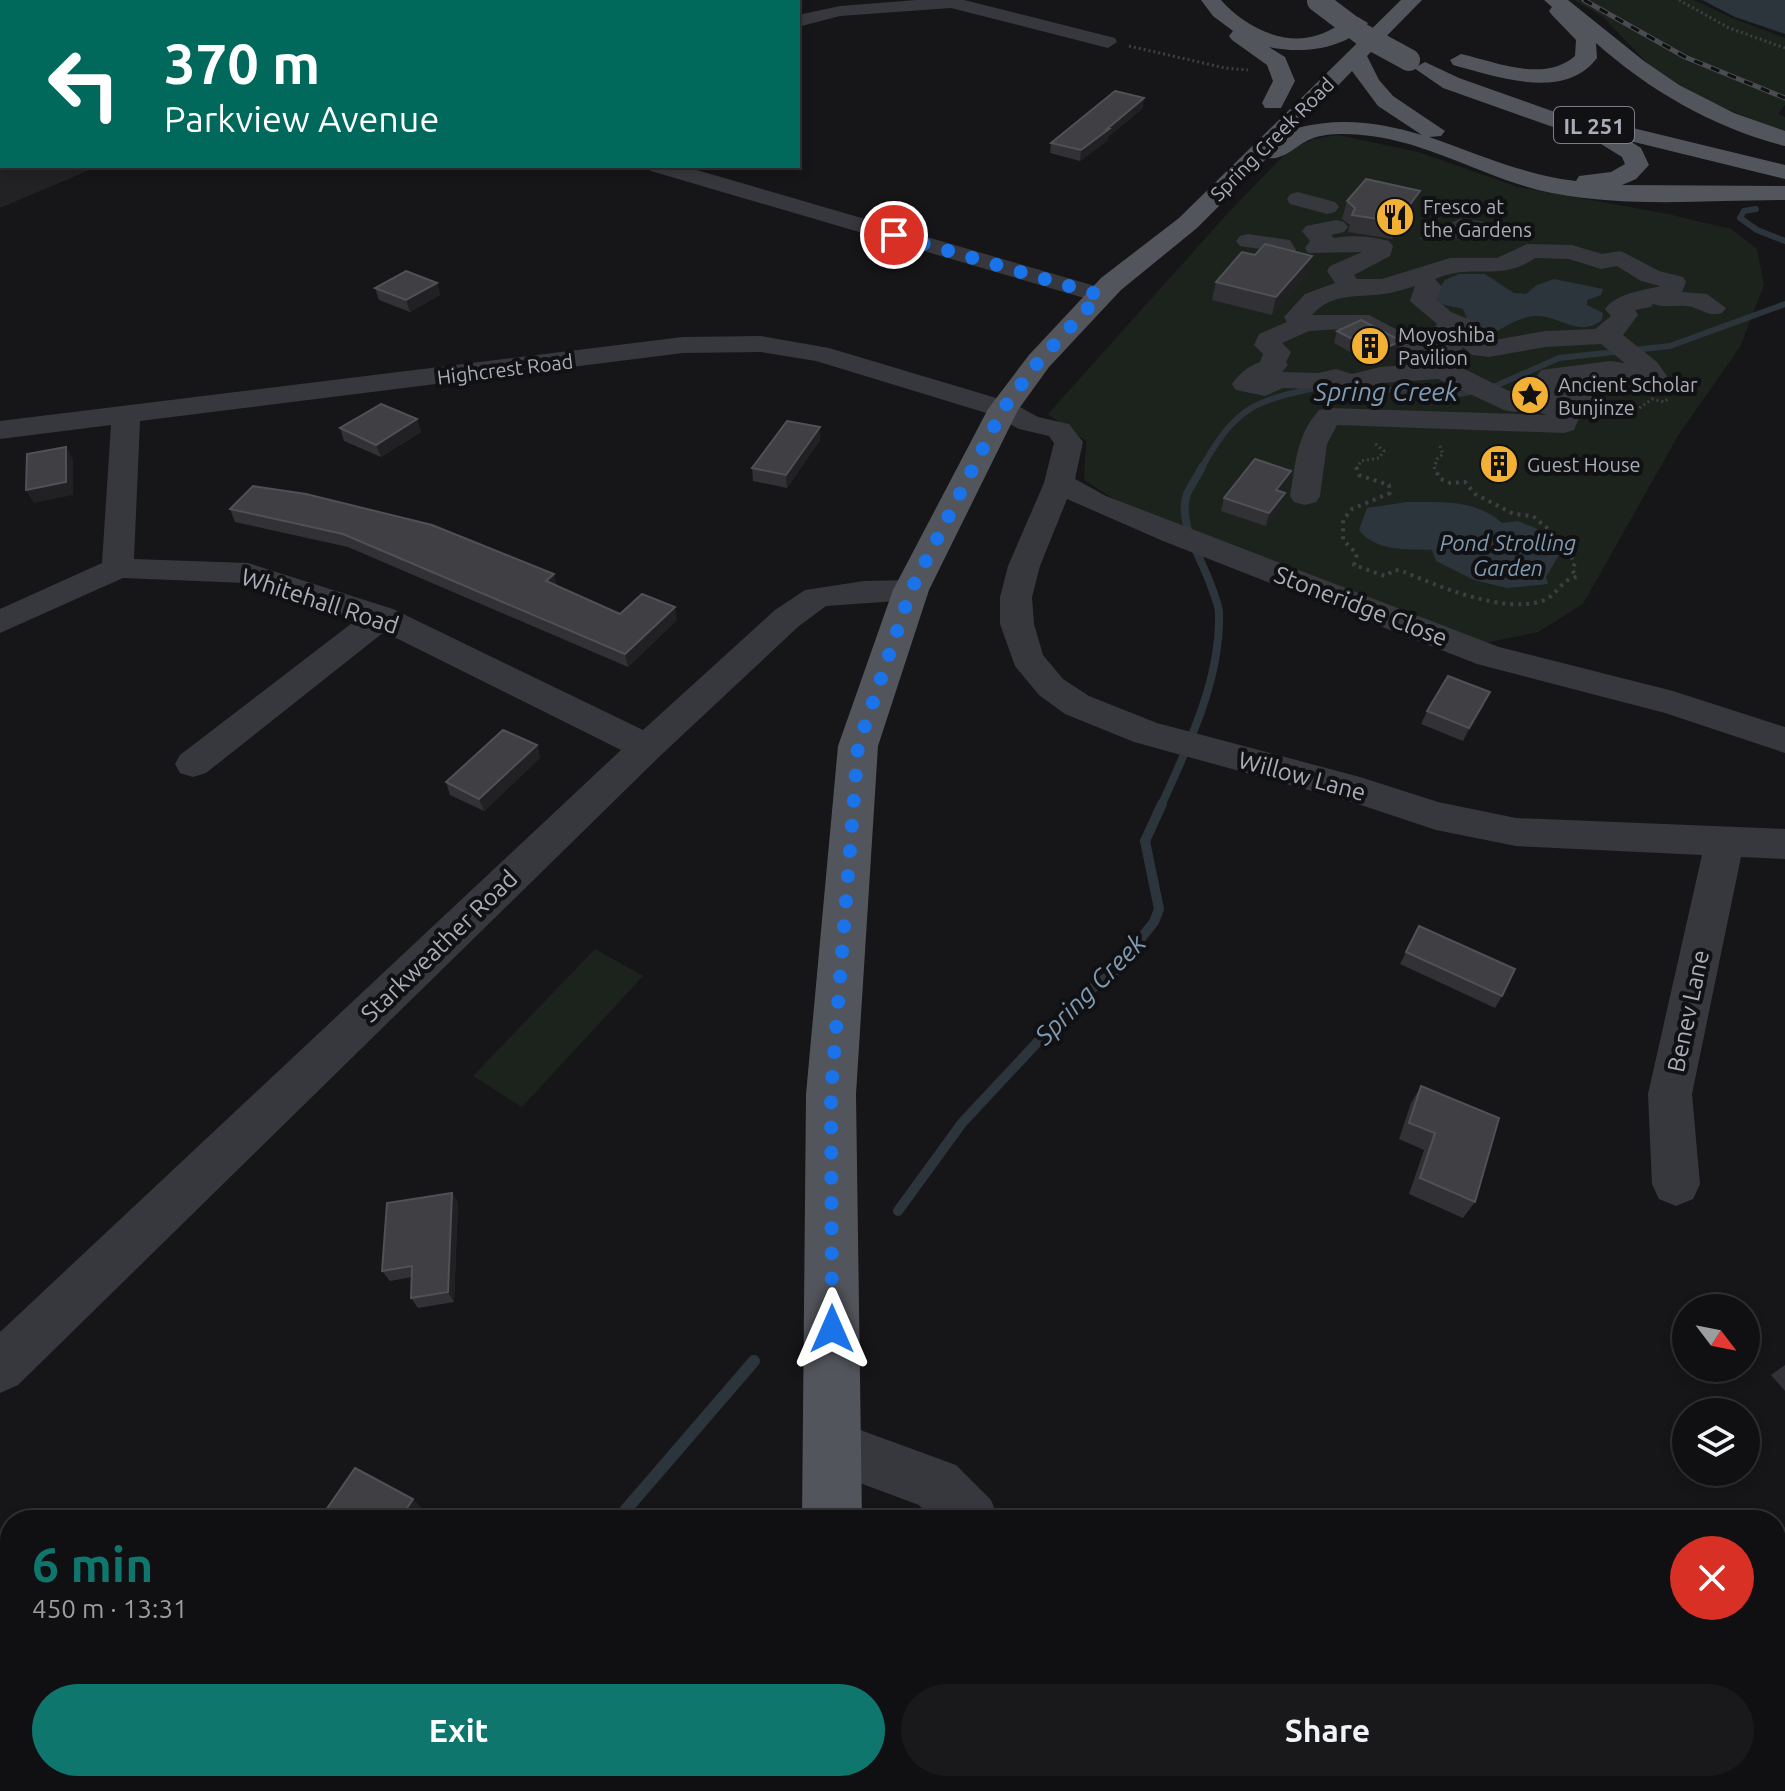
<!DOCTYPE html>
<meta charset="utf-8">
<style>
body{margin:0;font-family:Ubuntu,sans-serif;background:#19191b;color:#f1f3f6;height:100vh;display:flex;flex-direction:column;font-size:30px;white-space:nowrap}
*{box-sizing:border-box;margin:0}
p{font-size:26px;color:#9c9d9f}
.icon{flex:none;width:44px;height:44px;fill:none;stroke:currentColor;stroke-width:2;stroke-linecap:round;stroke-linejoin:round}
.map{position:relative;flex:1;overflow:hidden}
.side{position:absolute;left:0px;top:1510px;width:1786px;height:282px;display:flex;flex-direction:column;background:#101012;border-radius:32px 32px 0 0;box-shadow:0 4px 12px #0003,0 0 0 2px #303032}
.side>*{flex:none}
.guide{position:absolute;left:0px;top:0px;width:800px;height:168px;box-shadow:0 4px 12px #0003,0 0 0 2px #303032;background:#00695c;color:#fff;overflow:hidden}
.needle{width:52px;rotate:122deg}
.controls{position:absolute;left:1672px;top:1294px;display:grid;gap:16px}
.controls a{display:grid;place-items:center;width:88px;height:88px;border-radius:50%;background:#101012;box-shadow:0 4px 12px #0003,0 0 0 2px #303032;font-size:40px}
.pin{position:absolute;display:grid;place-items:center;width:68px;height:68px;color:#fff;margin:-34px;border:4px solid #fff;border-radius:50%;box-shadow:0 2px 8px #0007}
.me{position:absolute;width:88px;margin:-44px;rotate:0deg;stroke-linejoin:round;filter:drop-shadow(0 0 6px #0008)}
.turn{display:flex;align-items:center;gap:28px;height:168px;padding:0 32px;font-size:36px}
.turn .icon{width:104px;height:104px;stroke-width:2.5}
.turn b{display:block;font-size:56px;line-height:68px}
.round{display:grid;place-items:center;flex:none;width:84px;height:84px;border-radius:42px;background:#19191b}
.head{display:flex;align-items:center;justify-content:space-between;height:136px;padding:0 32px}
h1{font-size:48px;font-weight:700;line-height:60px;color:#0f766e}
.action{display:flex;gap:16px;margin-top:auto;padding:16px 32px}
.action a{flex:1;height:92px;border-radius:48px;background:#0f766e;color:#fff;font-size:32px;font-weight:700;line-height:92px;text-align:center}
.action a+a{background:#19191b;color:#f1f3f6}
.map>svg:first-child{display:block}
.built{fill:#222225}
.green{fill:#1c231d}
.water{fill:#2c353c}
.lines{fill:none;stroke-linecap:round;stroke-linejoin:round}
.stream-far3{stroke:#2c353c;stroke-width:6}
.stream-far2{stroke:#2c353c;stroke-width:8}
.stream-far1{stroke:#2c353c;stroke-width:10}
.stream{stroke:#2c353c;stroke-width:12}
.path-far1{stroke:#3d3f44;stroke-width:3;stroke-dasharray:2 3;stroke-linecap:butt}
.path{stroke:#3d3f44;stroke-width:4;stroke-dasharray:3 5;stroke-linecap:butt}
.minor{fill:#37383d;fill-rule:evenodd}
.major{fill:#53555c;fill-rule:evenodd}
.rail-casing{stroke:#4a4c52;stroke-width:5}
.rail{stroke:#111113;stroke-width:3;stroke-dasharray:9;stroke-linecap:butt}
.major-bridge{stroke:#53555c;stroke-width:22}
.wall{fill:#323236}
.shaded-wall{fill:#212124}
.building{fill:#3f3f44;stroke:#4f5156;stroke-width:2}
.route{stroke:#1a73e8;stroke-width:14;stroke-dasharray:0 25.2}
.labels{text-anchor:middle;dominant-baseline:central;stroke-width:8;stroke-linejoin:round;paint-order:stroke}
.far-street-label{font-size:20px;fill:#a8adb8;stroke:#111113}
.far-poi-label{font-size:20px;fill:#a8adb8;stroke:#111113;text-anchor:start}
.shield{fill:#111113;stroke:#7b7e86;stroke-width:2}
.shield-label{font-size:22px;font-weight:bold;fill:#a8adb8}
.far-water-label{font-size:22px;font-style:italic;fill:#7f9bb3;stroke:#111113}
.street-label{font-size:24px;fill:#a8adb8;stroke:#111113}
.water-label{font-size:26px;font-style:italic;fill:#7f9bb3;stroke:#111113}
</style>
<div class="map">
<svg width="1785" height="1791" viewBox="0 0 1785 1791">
<rect width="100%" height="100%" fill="#161618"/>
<polygon class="built" points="0,0 60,2 2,2 2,166 99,166 0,208"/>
<g class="green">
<polygon points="1574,0 1694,0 1732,18 1785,38 1785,105 1778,114 1785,117 1785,133 1679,89 1653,69 1602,16"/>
<polygon points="1338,135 1418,152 1518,187 1668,214 1731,229 1757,249 1764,285 1740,347 1679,434 1583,604 1538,632 1485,643 1117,501 1084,480 1086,441 1048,414 1228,213 1287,152 1313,139"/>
<polygon points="595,949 643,976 522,1107 473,1076"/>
</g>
<g class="water">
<polygon points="1702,0 1785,0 1785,34 1735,17"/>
<polygon points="1459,219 1481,221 1508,230 1461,233 1455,239 1418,239"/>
<path d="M1459,274H1485L1514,293L1526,294L1537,285L1554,279L1603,289L1601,295L1587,300V305L1603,313L1602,320C1580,339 1558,314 1535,316C1519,317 1507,326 1493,333L1469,323L1463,309L1436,303L1434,296L1445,280Z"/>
<path d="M1407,502C1441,502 1476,499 1502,523L1518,521L1540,530L1538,536L1550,554L1559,555L1546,577L1548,584L1507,588L1474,580L1436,561L1432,550C1407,549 1376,552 1359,530L1367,508Z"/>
</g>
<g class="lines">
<g class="stream-far3">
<polyline points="1756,209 1744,211 1740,218 1757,230 1785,241"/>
<polyline points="1354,387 1455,395 1491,388 1559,358 1670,346 1785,304"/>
<path d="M1201,469C1237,405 1254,401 1324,386"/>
</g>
<path class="stream-far2" d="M1161,806C1188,746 1221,680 1219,612C1218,602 1213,592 1210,583C1201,557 1177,523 1187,494C1191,485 1198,476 1202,467"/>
<polyline class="stream-far1" points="898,1211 962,1123 1075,1002 1115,971 1154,922 1159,909 1145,841 1162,804"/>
<g class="stream">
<polyline points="617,1520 754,1361"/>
<polyline points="383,1791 391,1782"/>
</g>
<g class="path-far1">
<polyline points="1679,0 1729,28 1785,48"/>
<polyline points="1129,46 1225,68 1248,70"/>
<polyline points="1611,415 1634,412 1652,399 1664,402 1669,398"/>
<polyline points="1357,469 1361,461 1379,458 1384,451 1373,442"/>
<polyline points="1434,469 1437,459 1443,454 1439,444"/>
</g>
<path class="path" d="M1356,467L1359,475L1389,485L1390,493L1352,509L1343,520V540L1357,554L1354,565L1385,576L1395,570L1402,571C1438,586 1503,614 1542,601C1557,596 1561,579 1577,577L1572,570L1575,563L1560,539L1533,516L1514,514L1475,494L1465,482L1450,483L1439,478L1435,467"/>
<g class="minor">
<polygon points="67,0 92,0 93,2 68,2"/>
<polygon points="314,0 339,0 340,2 315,2"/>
<polygon points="379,0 402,0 378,2"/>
<polygon points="650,0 669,0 668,2"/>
<polygon points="916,0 964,0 1115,38 1117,42 1108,48 951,8 840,16 798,27 798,15 840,6"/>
<rect x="0" y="40" width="2" height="12"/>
<polygon points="2,76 2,89 0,89 0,77"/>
<rect x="0" y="139" width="2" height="12"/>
<polygon points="648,166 683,166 1109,290 1113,295 1109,300 1091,300 651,171"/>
<polygon points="1298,192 1335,202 1339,207 1335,212 1327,214 1290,204 1287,199 1290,194"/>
<path d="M1336,220L1344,222L1348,227L1344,232L1331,235L1334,238C1352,235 1371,236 1389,241L1393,246L1390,256L1354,275L1357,279H1382L1450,258H1497L1527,244L1572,245L1602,254L1621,251L1659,271L1683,277L1686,282L1682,292L1707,294L1726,308L1722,313C1710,316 1706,312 1695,308C1682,303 1667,309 1653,304L1651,307L1635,310L1638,315L1623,335L1657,362L1667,376L1663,382L1653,384L1610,377L1568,382L1572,388L1590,394L1600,409L1593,417L1579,418L1574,430L1564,433L1337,425L1327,444L1320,496L1316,502L1305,505L1294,502L1290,496C1296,463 1296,436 1319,410L1329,408L1547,415L1529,409L1514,412L1504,410L1438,379L1381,383L1350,391L1333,386L1318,389L1283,388L1265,396L1236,390L1232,384C1240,373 1247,367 1260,362L1263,354L1254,345L1259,334L1287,322L1284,317L1305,294L1335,283L1327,271L1330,266L1362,252L1308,253L1305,248L1310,241L1302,231L1306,226ZM1535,258L1569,259L1601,269L1617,266L1641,281L1660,286C1643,291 1618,292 1605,309L1611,316L1595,329L1545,331L1489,341L1484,338L1478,323L1451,312L1436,299L1442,287L1435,279C1472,262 1500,283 1535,258ZM1415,286L1410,301L1437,324L1432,331L1438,342L1432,348L1369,315H1312C1333,292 1355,298 1383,294C1394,293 1404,289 1415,286ZM1356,328L1422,364L1380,367L1352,374L1336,369L1318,373L1282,372L1288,365L1286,362L1291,352L1282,343L1309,331ZM1601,344L1625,363L1610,361L1541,370L1537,376L1550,397L1520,388L1509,391L1448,361L1458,355L1463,347L1472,355L1489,357L1545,347Z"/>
<polygon points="1248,234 1290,240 1296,250 1293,255 1284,257 1273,251 1240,246 1236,241 1240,236"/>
<polygon points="761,336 829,348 1013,403 1038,417 1069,424 1083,442 1075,479 1106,496 1499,647 1673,691 1785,727 1785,753 1665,713 1477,664 1163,541 1067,499 1040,566 1032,597 1034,624 1043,655 1063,679 1089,696 1157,723 1360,777 1438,802 1516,818 1785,829 1785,859 1741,857 1692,1094 1700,1184 1693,1199 1676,1206 1659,1199 1652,1184 1648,1094 1702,855 1516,846 1436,830 1352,802 1134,742 1065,714 1039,695 1015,666 1000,624 1000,597 1008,566 1044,483 1054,443 1049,436 1019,429 993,415 816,361 761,352 683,353 140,421 134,559 248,563 393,609 643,730 775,610 805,590 864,581 911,580 922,583 927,590 922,597 911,600 826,606 799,626 660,756 18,1385 0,1393 0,1332 621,750 384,632 206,773 193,777 180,773 175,764 180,755 356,620 245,583 123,578 0,633 0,609 102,563 111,425 0,439 0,421 683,337"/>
<polygon points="833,1420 956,1465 991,1500 999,1520 933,1520 919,1505 814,1466 806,1447 814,1428"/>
<polygon points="1129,1782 1202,1782 1206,1791 1133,1791"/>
</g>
<g class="major">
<path d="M1201,0H1221C1244,26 1283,47 1318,35C1332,31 1343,21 1358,17L1368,23C1345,50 1301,54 1269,47L1285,57L1295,81L1281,108H1265L1262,103L1273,81L1267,65L1232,40L1229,36L1233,31L1213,16Z"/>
<path d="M1401,0H1422L1367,56L1379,80L1393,96L1445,131L1441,136L1429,137C1478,154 1524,175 1576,181L1579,176L1611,172L1625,164L1622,157L1601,144L1443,88L1414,68L1425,62L1459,78L1594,126L1604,121L1785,165V179L1630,141L1641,148L1649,165L1636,179L1622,185L1785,186V200C1709,200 1628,208 1552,193C1490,181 1434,144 1371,136C1352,134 1329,132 1311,139C1296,145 1284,161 1267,158L1197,228L1121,290L1049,367L1018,410L929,590L878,746L856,1094L862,1520H802L806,1094L838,746L893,590L988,409L1029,355L1101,278L1179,218ZM1352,71L1378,106L1422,135C1379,122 1341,117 1297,128Z"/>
<path d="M1544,0H1568L1644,61L1679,85L1734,113L1785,131V146C1714,128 1650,91 1596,43L1597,58C1564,102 1496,76 1453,65L1450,60L1461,54C1496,62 1544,83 1575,56L1576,40L1552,15L1549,11L1552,7Z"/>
<rect x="795" y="1782" width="68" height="9"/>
</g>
<g class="rail-casing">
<polyline id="rail" points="1584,0 1685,57 1785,98"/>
</g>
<use href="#rail" class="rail"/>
<polyline class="major-bridge" points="1318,1 1363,35 1409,60"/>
</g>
<g class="wall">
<polygon points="183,0 328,0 328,2 191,2"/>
<polygon points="777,0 803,0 798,2 782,2"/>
<polygon points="1143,108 1108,137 1108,140 1080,161 1050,153 1051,143"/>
<polygon points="1347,201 1415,209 1392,239 1348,232 1350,225 1342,219"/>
<polygon points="1255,255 1307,274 1272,315 1212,300 1216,282"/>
<polygon points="437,283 440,295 410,312 379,300 375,288"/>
<polygon points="1337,331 1401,341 1397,354 1374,365 1334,343"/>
<polygon points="417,419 421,432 381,457 344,441 340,428"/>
<polygon points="820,427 820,440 787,488 753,481 752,468"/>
<polygon points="1288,483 1281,492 1281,505 1266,526 1221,511 1224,498"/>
<polygon points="253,486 557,586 620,614 677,620 628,667 348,547 235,522 230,509"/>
<polygon points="1484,705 1463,741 1421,724 1427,711"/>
<polygon points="537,745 540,758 484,811 450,795 446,782"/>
<polygon points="1419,926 1502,996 1495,1008 1400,964"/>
<polygon points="1421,1086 1475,1202 1463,1218 1409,1194 1424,1150 1399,1139 1411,1103"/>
<polygon points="452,1193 458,1203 454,1302 418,1308 411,1298 412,1277 390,1281 382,1271"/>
<polygon points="1785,1365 1785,1391 1771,1375"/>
<polygon points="1595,1782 1732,1782 1732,1791 1594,1791"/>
</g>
<g class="shaded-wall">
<polygon points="315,0 328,0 328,2 310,2"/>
<polygon points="791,0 803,0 798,2 791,2"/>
<polygon points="1144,98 1143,108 1108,137 1108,140 1080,161 1081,150"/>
<polygon points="1420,191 1415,209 1392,239 1397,222"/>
<polygon points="1312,256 1307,274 1272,315 1276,297"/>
<polygon points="437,283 440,295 410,312 406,300"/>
<polygon points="1401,341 1397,354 1374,365 1377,352"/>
<polygon points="417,419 421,432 381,457 376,445"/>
<polygon points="820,427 820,440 787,488 786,475"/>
<polygon points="66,447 73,460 73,495 34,503 26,490"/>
<polygon points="1291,471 1288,483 1273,503 1276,490"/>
<polygon points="1285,493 1281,505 1266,526 1269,513"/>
<polygon points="554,574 557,587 546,581"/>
<polygon points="675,607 677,620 628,667 625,654"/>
<polygon points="1490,692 1484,705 1463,741 1469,728"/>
<polygon points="537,745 540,758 484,811 479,799"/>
<polygon points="452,1193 458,1203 454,1302 448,1292"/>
<polygon points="413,1499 427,1513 423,1520 399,1520"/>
<polygon points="232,1782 259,1782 253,1791 226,1791"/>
</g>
<g class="building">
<polygon points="215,0 315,0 310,2 223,2"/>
<polygon points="1115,91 1144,98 1107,129 1109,129 1081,150 1051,143"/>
<polygon points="1366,179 1420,191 1397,222 1352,215 1355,208 1347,201"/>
<polygon points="1265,244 1312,256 1276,297 1216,282 1242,252 1255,255"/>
<polygon points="406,271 437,283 406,300 375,288"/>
<polygon points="1361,320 1401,341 1377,352 1337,331"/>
<polygon points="381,404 417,419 376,445 340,428"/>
<polygon points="787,421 820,427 786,475 752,468"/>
<polygon points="66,447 66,482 26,490 27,454"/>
<polygon points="1255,459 1291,471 1276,490 1285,493 1269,513 1224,498"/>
<polygon points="253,486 306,494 432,525 554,574 546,581 620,614 642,594 675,607 625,654 343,534 230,509"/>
<polygon points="1448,676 1490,692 1469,728 1427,711"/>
<polygon points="503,730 537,745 479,799 446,782"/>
<polygon points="1419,926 1515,969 1502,996 1406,952"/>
<polygon points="1421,1086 1499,1118 1475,1202 1420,1178 1435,1133 1409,1123"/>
<polygon points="452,1193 448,1292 411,1298 412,1266 382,1271 387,1203"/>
<polygon points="355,1468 413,1499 399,1520 319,1520"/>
<polygon points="105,1782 232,1782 226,1791 119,1791"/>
<rect x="1613" y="1782" width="119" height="9"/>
</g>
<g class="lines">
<polyline class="route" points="832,1329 831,1094 858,746 911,590 1003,409 1039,361 1100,295 894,235"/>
</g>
<defs>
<g id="restaurant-disc" transform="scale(2)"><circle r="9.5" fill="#f2b134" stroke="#111113"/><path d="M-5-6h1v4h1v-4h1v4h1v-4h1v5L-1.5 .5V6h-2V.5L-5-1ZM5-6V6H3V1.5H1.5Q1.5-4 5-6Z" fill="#111"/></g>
<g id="building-disc" transform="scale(2)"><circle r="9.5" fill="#f2b134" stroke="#111113"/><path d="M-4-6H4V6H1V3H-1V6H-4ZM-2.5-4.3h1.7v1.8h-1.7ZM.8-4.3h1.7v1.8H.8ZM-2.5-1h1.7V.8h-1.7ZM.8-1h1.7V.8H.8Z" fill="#111"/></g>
<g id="sight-disc" transform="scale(2)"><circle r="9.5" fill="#f2b134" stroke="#111113"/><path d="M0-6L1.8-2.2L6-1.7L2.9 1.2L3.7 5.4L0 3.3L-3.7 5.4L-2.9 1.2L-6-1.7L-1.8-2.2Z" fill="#111"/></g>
</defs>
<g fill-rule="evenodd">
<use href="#restaurant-disc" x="1395" y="217"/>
<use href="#building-disc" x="1370" y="346"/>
<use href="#sight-disc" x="1530" y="395"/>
<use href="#building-disc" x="1499" y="464"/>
</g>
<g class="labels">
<g class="far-street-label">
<text transform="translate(1272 139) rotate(-45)">Spring Creek Road</text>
<text transform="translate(505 369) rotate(-7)">Highcrest Road</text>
</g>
<g class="far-poi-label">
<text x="1423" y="206">Fresco at<tspan x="1423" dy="23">the Gardens</tspan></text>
<text x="1398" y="334">Moyoshiba<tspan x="1398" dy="23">Pavilion</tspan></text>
<text x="1558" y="384">Ancient Scholar<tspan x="1558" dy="23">Bunjinze</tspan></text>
<text x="1527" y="464">Guest House</text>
</g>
<rect class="shield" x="1554" y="107" width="80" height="36" rx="6"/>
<g class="shield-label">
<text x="1594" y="125">IL 251</text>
</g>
<g class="far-water-label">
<text x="1508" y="542">Pond Strolling<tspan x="1508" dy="25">Garden</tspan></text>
</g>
<g class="street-label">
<text transform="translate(320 601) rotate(18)">Whitehall Road</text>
<text transform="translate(1361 606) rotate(21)">Stoneridge Close</text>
<text transform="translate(1302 776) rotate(15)">Willow Lane</text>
<text transform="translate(439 946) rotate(-44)">Starkweather Road</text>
<text transform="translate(1688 1011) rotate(-78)">Benev Lane</text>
</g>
<g class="water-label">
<text x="1386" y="391">Spring Creek</text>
<text transform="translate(1090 989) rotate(-45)">Spring Creek</text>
</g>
</g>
</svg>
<div class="controls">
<a><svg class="needle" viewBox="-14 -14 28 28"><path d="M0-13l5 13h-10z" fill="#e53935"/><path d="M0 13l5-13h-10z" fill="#9c9d9f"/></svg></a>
<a><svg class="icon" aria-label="layers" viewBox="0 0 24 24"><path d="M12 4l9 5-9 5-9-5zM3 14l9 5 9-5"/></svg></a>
</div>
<div class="pin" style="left:894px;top:235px;background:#d93025"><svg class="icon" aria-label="arrive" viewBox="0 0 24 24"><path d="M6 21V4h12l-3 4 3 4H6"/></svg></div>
<svg class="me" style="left:832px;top:1329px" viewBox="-20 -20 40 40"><path d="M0-17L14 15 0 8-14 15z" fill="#1a73e8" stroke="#fff" stroke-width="4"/></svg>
<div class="guide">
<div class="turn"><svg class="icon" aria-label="left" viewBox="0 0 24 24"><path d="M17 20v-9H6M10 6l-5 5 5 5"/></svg><div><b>370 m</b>Parkview Avenue</div></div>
</div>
<section class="side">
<div class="head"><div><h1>6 min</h1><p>450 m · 13:31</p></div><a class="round" style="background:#d93025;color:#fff"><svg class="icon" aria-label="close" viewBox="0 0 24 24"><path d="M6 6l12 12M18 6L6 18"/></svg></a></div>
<div class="action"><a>Exit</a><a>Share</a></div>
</section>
</div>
